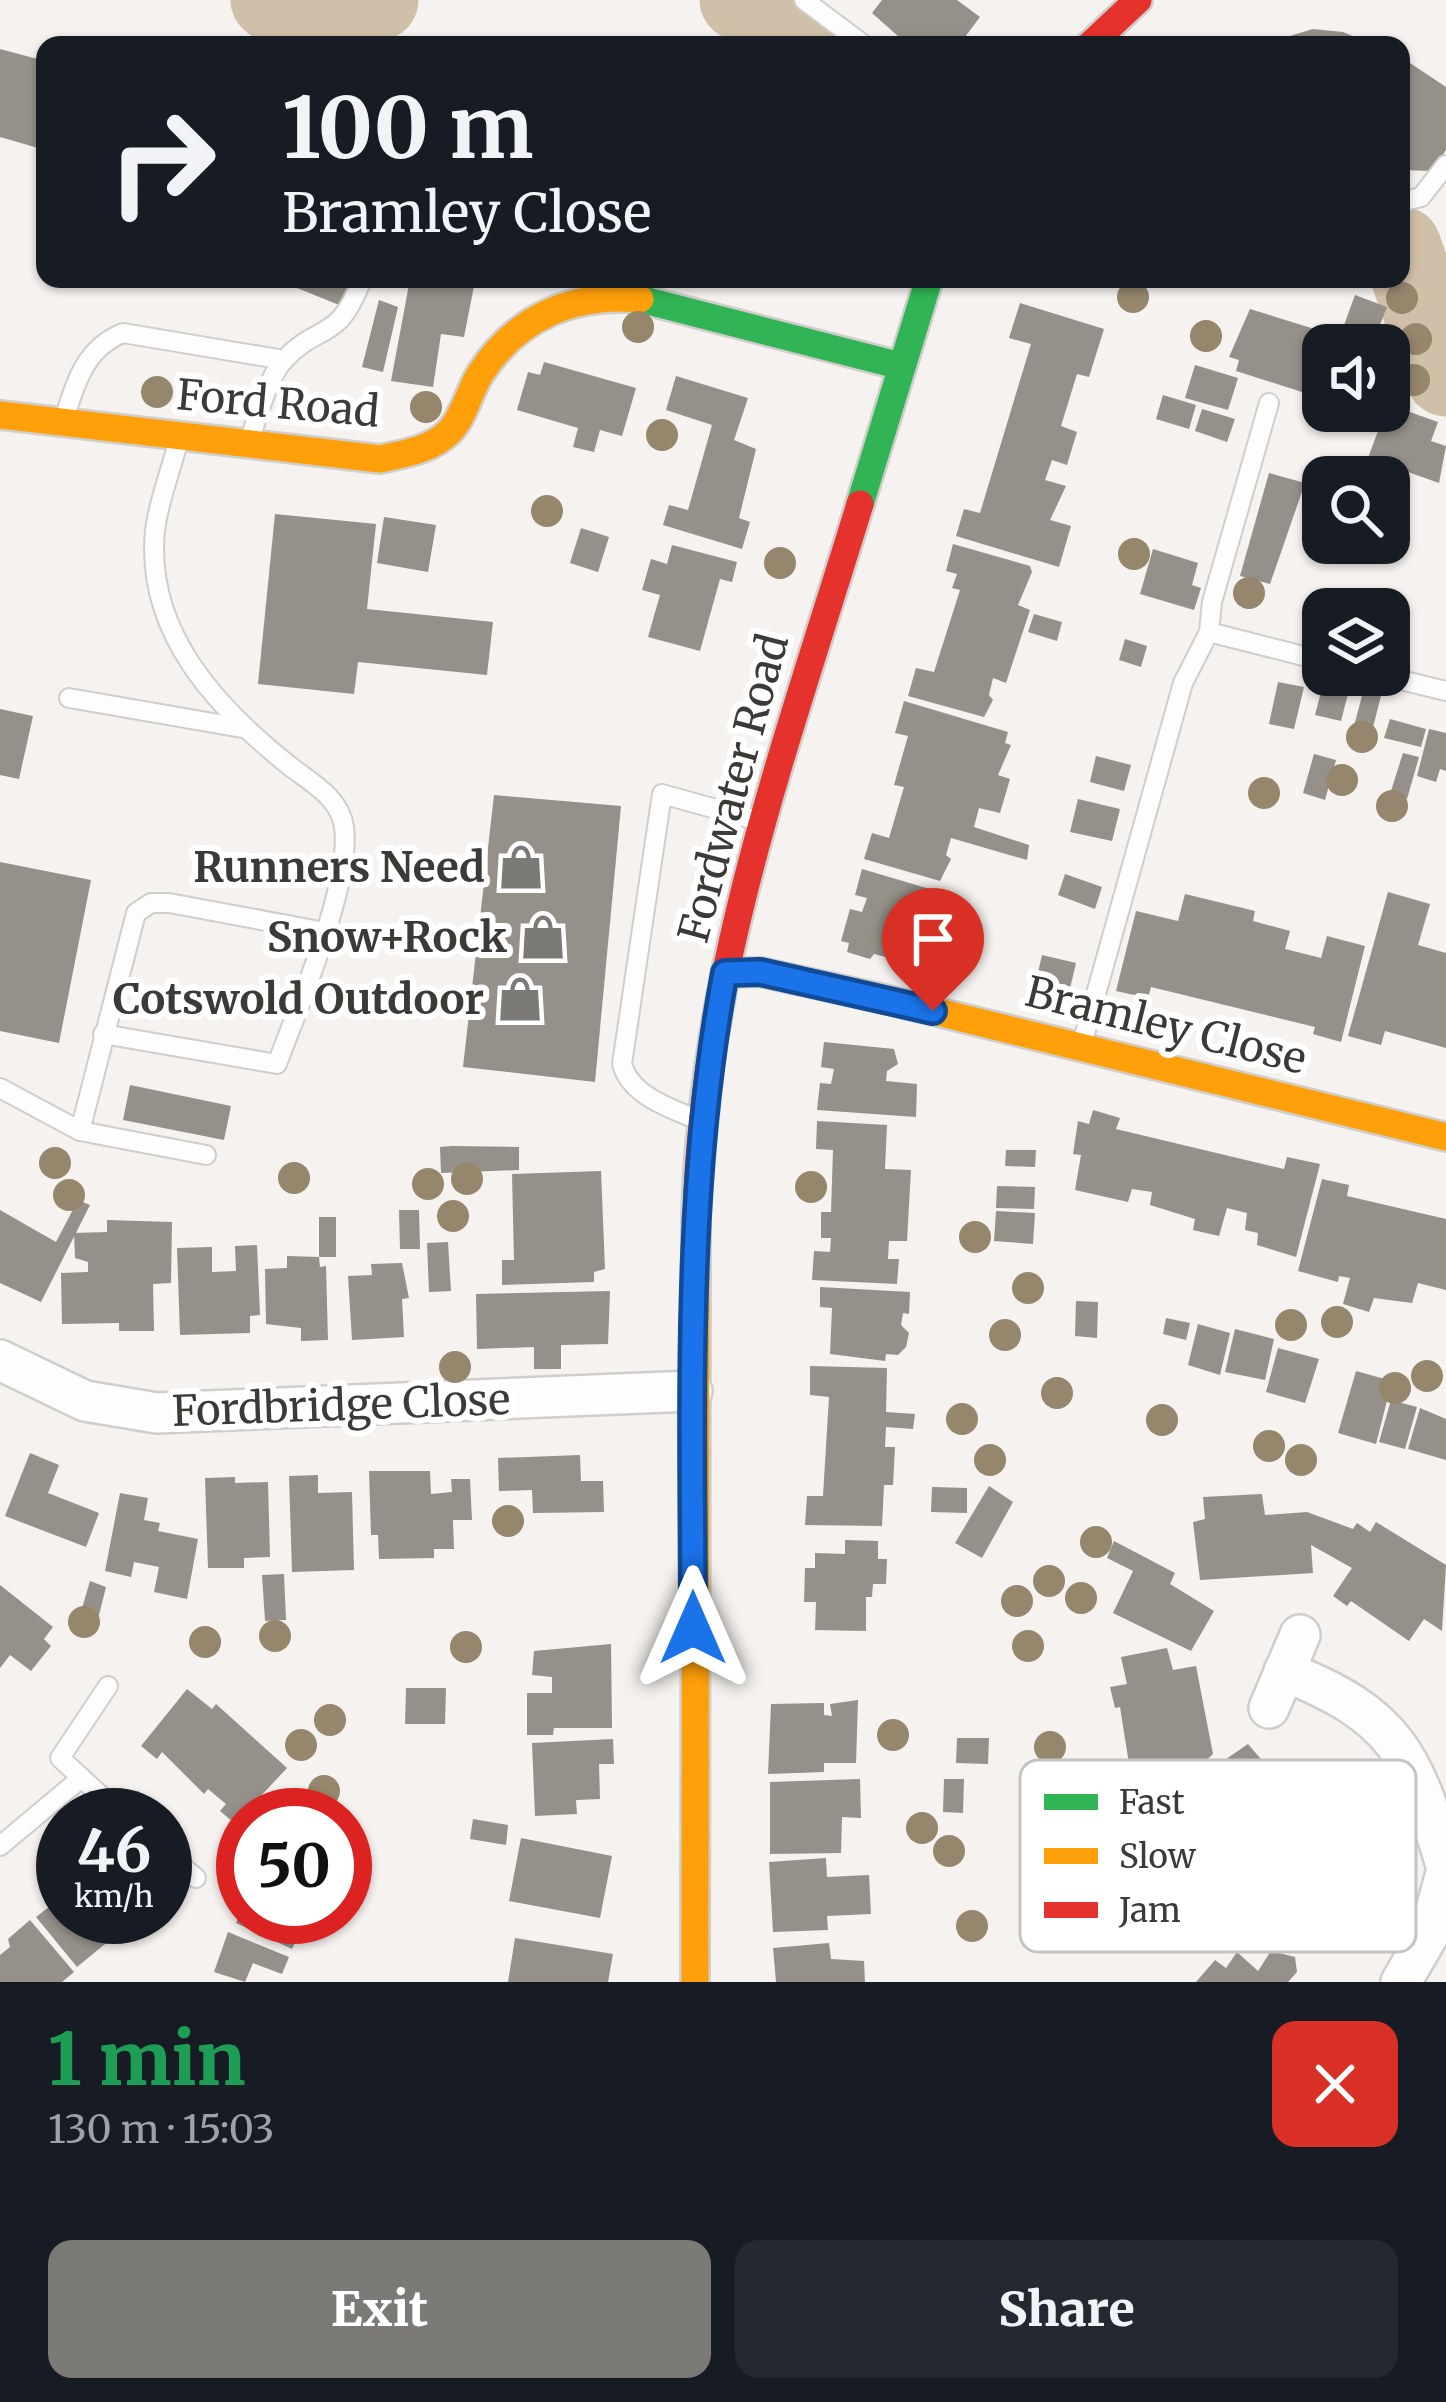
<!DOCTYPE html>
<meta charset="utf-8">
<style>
body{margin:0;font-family:Merriweather,serif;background:#242831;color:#f1f3f6;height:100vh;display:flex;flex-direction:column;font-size:45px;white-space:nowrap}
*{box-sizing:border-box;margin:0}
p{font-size:39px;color:#9ea1a6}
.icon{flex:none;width:66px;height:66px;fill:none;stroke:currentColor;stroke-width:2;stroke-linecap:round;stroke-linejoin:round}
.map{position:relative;height:1982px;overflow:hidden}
.side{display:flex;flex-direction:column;background:#171b24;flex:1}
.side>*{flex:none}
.hud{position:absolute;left:36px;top:36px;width:1374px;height:252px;border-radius:24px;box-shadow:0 3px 9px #0004;background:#171b24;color:#f1f3f6;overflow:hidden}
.buttons{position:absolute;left:1302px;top:324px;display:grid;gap:24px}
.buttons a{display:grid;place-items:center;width:108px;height:108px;border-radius:24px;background:#171b24;box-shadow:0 3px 9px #0004;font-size:60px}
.speed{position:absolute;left:36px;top:1788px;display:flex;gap:24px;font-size:60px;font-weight:700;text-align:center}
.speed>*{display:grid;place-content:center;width:156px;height:156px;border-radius:50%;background:#171b24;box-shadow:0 3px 9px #0004;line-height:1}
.speed small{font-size:30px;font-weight:400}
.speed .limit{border:18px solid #d22;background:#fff;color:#111}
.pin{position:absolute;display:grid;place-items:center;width:102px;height:102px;color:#fff;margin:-123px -51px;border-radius:50% 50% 50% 0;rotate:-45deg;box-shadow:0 0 12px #0007}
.pin .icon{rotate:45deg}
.me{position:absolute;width:132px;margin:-66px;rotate:0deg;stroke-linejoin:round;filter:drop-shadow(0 0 9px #0008)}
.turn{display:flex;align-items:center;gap:42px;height:252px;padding:0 48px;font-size:54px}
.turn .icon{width:156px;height:156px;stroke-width:2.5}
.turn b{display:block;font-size:84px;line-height:102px}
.round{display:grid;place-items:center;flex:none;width:126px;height:126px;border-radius:24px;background:#242831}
.overview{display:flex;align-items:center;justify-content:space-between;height:204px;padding:0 48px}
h1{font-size:72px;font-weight:800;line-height:90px;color:#1e9e55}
.cta{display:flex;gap:24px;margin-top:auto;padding:24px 48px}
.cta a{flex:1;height:138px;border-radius:24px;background:#7c7a77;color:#fff;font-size:48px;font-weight:800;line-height:138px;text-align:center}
.cta a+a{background:#242831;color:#f1f3f6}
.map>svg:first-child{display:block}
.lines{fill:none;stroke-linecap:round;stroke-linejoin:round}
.river{stroke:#d1c0a8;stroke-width:81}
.building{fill:#959089}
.lane-casing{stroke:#d0cecb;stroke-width:22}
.street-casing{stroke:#d0cecb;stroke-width:44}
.fast-casing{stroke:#d0cecb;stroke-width:32}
.slow-casing{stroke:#d0cecb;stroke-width:32}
.jam-casing{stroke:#d0cecb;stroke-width:32}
.lane{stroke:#fefdfd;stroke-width:18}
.street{stroke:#fefdfd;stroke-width:39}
.fast{stroke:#30b455;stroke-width:27}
.slow{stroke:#ff9f0a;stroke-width:27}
.jam{stroke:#e5322d;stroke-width:27}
.tree{fill:#95866c}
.route-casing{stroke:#114b97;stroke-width:30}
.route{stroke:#1a73e8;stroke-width:21}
.labels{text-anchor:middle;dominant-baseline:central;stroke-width:12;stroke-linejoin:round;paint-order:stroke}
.street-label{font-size:42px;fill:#3b3a37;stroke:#fff}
.poi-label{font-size:42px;font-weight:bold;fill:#3b3a37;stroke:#fff;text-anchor:end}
.key{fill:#fff;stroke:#c4c4c3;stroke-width:3}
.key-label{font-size:33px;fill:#3b3a37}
</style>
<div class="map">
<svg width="1446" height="1982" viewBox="0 0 1446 1982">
<rect width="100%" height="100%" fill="#f5f2ef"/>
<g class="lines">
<g class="river">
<path d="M271,0C316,28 331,22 378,0"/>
<polyline points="740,0 765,14 798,45"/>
<polyline points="1401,247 1446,376"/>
</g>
</g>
<g class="building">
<polygon points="882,0 957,0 980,17 959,45 908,45 872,13"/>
<polygon points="1313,29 1343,32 1374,45 1260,45"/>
<polygon points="0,49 45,61 45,150 0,137"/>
<polygon points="1401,57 1446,87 1446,150 1432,171 1401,170"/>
<polygon points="275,279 355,279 344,307"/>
<polygon points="410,279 474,286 464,337 441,334 433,387 391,381"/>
<polygon points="1355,295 1387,307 1374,340 1343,328"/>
<polygon points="379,300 398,307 383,372 362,367"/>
<polygon points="1020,303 1104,329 1089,377 1077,374 1061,426 1077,432 1067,465 1052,460 1045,480 1066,486 1050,520 1071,526 1059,567 956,536 964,509 980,513 1031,344 1009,338"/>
<polygon points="1250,309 1324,332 1305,393 1236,371 1239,360 1229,357"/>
<polygon points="544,362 636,388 622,436 600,430 594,452 573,447 578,428 517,410 528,372 540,375"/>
<polygon points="1195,365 1238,378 1228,410 1185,398"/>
<polygon points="1389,368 1404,374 1393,406 1438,422 1431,441 1446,446 1439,483 1368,458 1382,420 1359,411 1389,411"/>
<polygon points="676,376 748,398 734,440 756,449 739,518 750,522 742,549 663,525 669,505 688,510 712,425 666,410"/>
<polygon points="1163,395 1196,405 1189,429 1156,419"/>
<polygon points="1202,409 1235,419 1227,442 1195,431"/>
<polygon points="1269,473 1305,483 1270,584 1240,576"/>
<polygon points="275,514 376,524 367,609 493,622 487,675 358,662 354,694 258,684"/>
<polygon points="384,517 436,525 428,572 377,563"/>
<polygon points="581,528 609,537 598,572 570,563"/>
<polygon points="953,544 1030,566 1032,572 1018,605 1030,610 1006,683 993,678 989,695 993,700 984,717 908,696 916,668 934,672 960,590 952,588 957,574 946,571"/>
<polygon points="672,545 737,562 732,582 720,579 700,651 648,637 660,595 642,590 651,559 667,564"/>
<polygon points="1153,549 1198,563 1192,585 1201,588 1194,610 1140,594"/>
<polygon points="1034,614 1062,622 1057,641 1028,632"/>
<polygon points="1125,639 1147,646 1141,667 1119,660"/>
<polygon points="1324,680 1350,686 1341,721 1315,715"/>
<polygon points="1278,682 1304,687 1294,729 1269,724"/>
<polygon points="1363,692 1381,696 1371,735 1353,730"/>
<polygon points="904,701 1008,732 1005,743 1011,745 998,775 1010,779 1000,813 979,808 974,827 1029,845 1027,860 951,838 946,855 951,859 940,881 864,859 872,833 889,838 904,787 894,785 908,736 895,733"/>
<polygon points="0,709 33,716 19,779 0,775"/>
<polygon points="1390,719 1426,729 1421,747 1384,738"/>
<polygon points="1429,729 1446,733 1446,771 1440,769 1436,782 1417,776"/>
<polygon points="1403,753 1419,757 1407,799 1390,794"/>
<polygon points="1314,754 1336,760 1325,800 1303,793"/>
<polygon points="1096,756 1131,765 1124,791 1090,782"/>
<polygon points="494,795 621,806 595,1082 463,1067"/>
<polygon points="1078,799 1120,809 1112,841 1070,832"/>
<polygon points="0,862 91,880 59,1043 0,1031"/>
<polygon points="862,869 930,889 927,907 916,907 913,918 936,925 940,911 965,919 950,974 874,954 870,959 847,952 849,943 841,941 850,909 862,912 867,898 855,895"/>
<polygon points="1065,874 1102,887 1095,909 1058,895"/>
<polygon points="1388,892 1430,904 1418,945 1446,953 1446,1048 1385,1031 1381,1045 1348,1036"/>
<polygon points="1185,894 1255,911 1253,921 1290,931 1285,949 1321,958 1327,936 1365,946 1341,1042 1313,1034 1315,1027 1151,987 1148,998 1116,991 1136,911 1178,921"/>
<polygon points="1042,955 1076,963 1068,997 1034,990"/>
<polygon points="824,1042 894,1049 898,1064 887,1071 886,1081 917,1084 916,1117 817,1110 820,1083 831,1084 834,1069 821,1067"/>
<polygon points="130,1085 231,1106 224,1140 123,1120"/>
<polygon points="1093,1110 1120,1118 1116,1129 1284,1169 1287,1157 1320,1164 1296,1257 1257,1245 1258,1233 1245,1230 1247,1213 1227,1208 1219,1236 1193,1230 1195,1219 1150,1205 1152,1192 1132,1189 1128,1202 1075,1190 1081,1155 1073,1154 1078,1121 1089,1124"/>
<polygon points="817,1121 887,1125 885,1169 911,1170 907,1241 889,1241 888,1259 899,1259 897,1284 812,1280 814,1251 830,1252 831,1238 821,1238 821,1212 831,1212 833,1150 816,1149"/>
<polygon points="452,1146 519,1147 519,1170 441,1173 440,1147"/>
<polygon points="1006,1150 1036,1150 1035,1167 1005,1166"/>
<polygon points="601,1171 605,1269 594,1272 594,1282 502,1285 502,1260 514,1260 512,1174"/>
<polygon points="1322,1179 1349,1185 1347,1196 1446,1219 1446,1290 1418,1283 1412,1303 1374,1298 1369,1312 1343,1304 1350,1278 1339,1276 1338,1282 1298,1271"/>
<polygon points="997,1186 1035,1187 1034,1209 996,1208"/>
<polygon points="78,1200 90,1205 41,1302 0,1283 0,1210 56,1242"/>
<polygon points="399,1210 419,1210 420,1249 400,1249"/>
<polygon points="996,1211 1035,1213 1033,1244 994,1241"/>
<rect x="319" y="1217" width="17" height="40"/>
<polygon points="107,1220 172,1222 171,1283 153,1284 154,1331 119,1331 119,1323 62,1324 61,1273 88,1272 88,1262 75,1258 74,1233 107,1232"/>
<polygon points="448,1242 451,1291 429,1292 427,1243"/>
<polygon points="257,1245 260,1315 250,1316 250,1333 180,1335 177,1248 212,1247 212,1272 236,1271 235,1246"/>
<polygon points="287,1256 319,1257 320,1267 326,1266 328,1340 301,1341 301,1328 266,1324 265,1269 287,1268"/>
<polygon points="402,1263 409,1298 402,1299 404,1337 352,1340 348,1276 372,1275 371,1264"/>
<polygon points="820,1287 910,1292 909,1314 903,1313 901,1325 909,1333 906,1347 898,1355 886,1354 885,1361 830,1354 832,1308 820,1307"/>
<polygon points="610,1291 608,1344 561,1345 561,1369 534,1369 534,1347 477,1349 476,1294"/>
<polygon points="1076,1301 1098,1302 1097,1338 1075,1336"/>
<polygon points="1166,1318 1190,1323 1186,1340 1163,1334"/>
<polygon points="1198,1324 1230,1333 1220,1375 1188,1365"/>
<polygon points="1235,1329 1274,1339 1265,1380 1225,1372"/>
<polygon points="1278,1348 1319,1359 1305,1403 1266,1392"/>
<polygon points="810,1366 887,1368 886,1412 915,1414 913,1429 886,1427 885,1447 895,1447 893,1485 884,1485 882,1526 805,1525 807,1496 823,1496 829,1397 810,1395"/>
<polygon points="1356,1371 1392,1381 1376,1444 1338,1433"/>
<polygon points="1391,1400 1417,1407 1405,1449 1379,1442"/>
<polygon points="1420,1408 1446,1419 1446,1460 1408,1449"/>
<polygon points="30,1453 59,1465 48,1493 99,1513 86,1547 5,1516"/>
<polygon points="580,1455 581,1481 603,1481 604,1512 533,1513 532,1490 499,1491 498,1458"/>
<polygon points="369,1471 430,1471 431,1494 452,1492 451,1479 470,1479 472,1520 453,1520 454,1549 434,1549 434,1558 379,1559 378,1535 371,1535"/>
<polygon points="318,1475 318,1493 352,1492 354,1570 292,1572 289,1476"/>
<polygon points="235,1477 235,1483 268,1482 270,1557 244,1558 244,1568 208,1568 205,1478"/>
<polygon points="989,1486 1013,1502 982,1558 955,1543"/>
<polygon points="932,1487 967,1488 967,1513 931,1512"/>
<polygon points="120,1493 148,1498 144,1520 160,1523 158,1531 198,1539 187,1599 154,1592 159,1567 134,1562 131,1577 105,1571"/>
<polygon points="1262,1494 1265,1515 1307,1512 1353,1529 1357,1523 1370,1532 1376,1522 1446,1565 1442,1631 1424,1619 1409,1641 1351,1601 1347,1606 1333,1596 1352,1568 1311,1545 1313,1573 1200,1580 1193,1522 1205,1519 1203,1497"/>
<polygon points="845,1540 878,1541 878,1559 887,1559 886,1584 873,1584 872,1597 866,1597 866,1631 815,1630 816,1602 804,1602 805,1568 815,1568 815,1553 845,1554"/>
<polygon points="1114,1541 1175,1573 1170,1584 1214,1611 1191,1651 1113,1613 1133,1571 1107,1558"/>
<polygon points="284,1574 286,1620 265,1621 262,1575"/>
<polygon points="90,1581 106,1587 97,1623 80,1615"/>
<polygon points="0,1585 53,1627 44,1639 51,1646 31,1671 10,1655 0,1668"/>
<polygon points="611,1644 612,1728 554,1728 553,1735 527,1735 527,1693 552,1693 552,1677 532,1675 534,1651"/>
<polygon points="1167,1648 1173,1670 1196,1666 1213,1754 1189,1777 1133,1789 1120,1707 1115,1708 1110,1687 1127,1684 1121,1657"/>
<polygon points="406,1688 446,1688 445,1724 405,1724"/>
<polygon points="187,1689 212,1709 216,1704 287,1768 243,1815 239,1827 220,1811 226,1804 208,1789 204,1794 162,1752 157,1759 141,1746"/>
<polygon points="858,1700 856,1763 824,1763 824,1772 768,1774 771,1704 824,1703 824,1715 832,1716 830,1704"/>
<polygon points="957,1738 989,1738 988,1764 956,1763"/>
<polygon points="613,1739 614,1764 599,1764 600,1799 576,1800 577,1814 535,1816 532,1743"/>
<polygon points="1248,1744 1285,1787 1314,1768 1322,1807 1218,1841 1193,1807 1207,1800 1194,1781"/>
<polygon points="860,1779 861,1818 842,1817 841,1853 770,1854 770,1782"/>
<polygon points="944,1779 964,1779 963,1813 943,1812"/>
<polygon points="473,1819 508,1825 506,1845 470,1839"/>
<polygon points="521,1838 612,1856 600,1918 509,1901"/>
<polygon points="826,1858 827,1877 869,1875 871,1914 827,1916 828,1930 773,1932 769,1862"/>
<polygon points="63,1896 63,1917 138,1917 77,1967 36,1917"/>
<polygon points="243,1908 243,1917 307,1917 292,1949 236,1923"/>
<polygon points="30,1920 74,1972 62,1982 0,1982 0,1955 10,1947 8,1939"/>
<polygon points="228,1932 289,1957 282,1974 253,1963 245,1982 214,1972"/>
<polygon points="515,1938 613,1954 608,1982 508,1982"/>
<polygon points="829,1943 831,1959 864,1961 865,1982 776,1982 773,1948"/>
<polygon points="1271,1951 1295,1957 1297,1972 1288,1982 1196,1982 1215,1960 1226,1968 1237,1952 1258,1971"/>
</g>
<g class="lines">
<g class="lane-casing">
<g id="lane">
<polyline points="804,0 864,45"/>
<polyline points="1401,202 1421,197 1446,165"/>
<path d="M64,419C76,382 85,348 123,333L284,360"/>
<path d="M249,440C259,416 266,380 284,360C319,322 338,344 362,279"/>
<polyline points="1209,632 1323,661"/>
<polyline points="1380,675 1446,691"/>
<polyline points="69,698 242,728"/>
<path d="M103,1034L277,1064C298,1007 352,884 344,827C340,798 312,783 291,767C218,709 145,633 155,531C158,502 171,471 178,442"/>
<polyline points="1082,1044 1183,683 1209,632 1212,602 1269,403"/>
<polyline points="0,1088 80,1131 206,1155"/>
<path d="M696,1119C669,1108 630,1095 622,1064L662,794L759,821"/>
<polyline points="80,1131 136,913 151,903 169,903 325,932"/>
<polyline points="108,1686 60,1758 122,1815"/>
<polyline points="0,1846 80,1779"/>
<polyline points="165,1852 196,1878"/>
</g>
</g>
<g class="street-casing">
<g id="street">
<polyline points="0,1360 85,1401 157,1413 692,1391"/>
<path d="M1284,1671C1397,1716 1412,1753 1446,1865"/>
<polyline points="1269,1708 1300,1635"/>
<polyline points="1401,1982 1430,1932 1446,1873"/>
</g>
</g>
<g class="fast-casing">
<g id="fast">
<polyline points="640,299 901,366"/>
<polyline points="860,504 929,279"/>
</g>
</g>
<g class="slow-casing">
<g id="slow">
<path d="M0,415L380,459C403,454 431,450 449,432C464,417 469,392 480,374C517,317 573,293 640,299"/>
<polyline points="726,973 760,972 889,1000 1446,1137"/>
<polyline points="695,1982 696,1221"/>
</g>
</g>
<g class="jam-casing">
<g id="jam">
<polyline points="1090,45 1138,0"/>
<path d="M696,1221C701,972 788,740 860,504"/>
</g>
</g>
<use href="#lane" class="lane"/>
<use href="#street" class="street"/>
<use href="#fast" class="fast"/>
<use href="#slow" class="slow"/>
<use href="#jam" class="jam"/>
</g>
<g class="tree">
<circle cx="1133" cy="297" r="16"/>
<circle cx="1402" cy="298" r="16"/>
<circle cx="638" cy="327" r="16"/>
<circle cx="1206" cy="336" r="16"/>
<circle cx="1416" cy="339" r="16"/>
<circle cx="1414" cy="380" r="16"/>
<circle cx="157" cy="392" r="16"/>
<circle cx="426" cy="407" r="16"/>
<circle cx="662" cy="435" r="16"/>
<circle cx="547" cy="511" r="16"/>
<circle cx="1134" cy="554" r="16"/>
<circle cx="780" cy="563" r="16"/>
<circle cx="1249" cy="593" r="16"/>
<circle cx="1362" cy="737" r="16"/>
<circle cx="1342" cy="780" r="16"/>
<circle cx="1264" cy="793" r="16"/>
<circle cx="1392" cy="806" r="16"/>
<circle cx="55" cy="1163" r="16"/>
<circle cx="294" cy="1178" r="16"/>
<circle cx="467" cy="1179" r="16"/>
<circle cx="428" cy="1184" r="16"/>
<circle cx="811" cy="1187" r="16"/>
<circle cx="69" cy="1195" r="16"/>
<circle cx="453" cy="1216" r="16"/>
<circle cx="975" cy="1237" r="16"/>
<circle cx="1028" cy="1288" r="16"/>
<circle cx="1337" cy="1322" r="16"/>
<circle cx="1291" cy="1325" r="16"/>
<circle cx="1005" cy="1335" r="16"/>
<circle cx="455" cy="1367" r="16"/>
<circle cx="1427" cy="1376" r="16"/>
<circle cx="1395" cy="1388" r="16"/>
<circle cx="1057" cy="1393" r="16"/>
<circle cx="962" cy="1419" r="16"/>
<circle cx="1162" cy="1420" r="16"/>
<circle cx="1269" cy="1446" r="16"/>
<circle cx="990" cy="1460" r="16"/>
<circle cx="1301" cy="1460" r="16"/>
<circle cx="508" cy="1521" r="16"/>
<circle cx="1096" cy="1542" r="16"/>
<circle cx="1049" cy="1581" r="16"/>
<circle cx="1081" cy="1598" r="16"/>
<circle cx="1017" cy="1601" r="16"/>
<circle cx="84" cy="1622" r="16"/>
<circle cx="275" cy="1636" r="16"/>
<circle cx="205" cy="1642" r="16"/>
<circle cx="1028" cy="1646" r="16"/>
<circle cx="466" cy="1647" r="16"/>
<circle cx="330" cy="1720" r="16"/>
<circle cx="893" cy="1735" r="16"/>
<circle cx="301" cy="1745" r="16"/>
<circle cx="1050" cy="1747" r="16"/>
<circle cx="324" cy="1791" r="16"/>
<circle cx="922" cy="1828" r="16"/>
<circle cx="949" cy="1851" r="16"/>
<circle cx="972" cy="1926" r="16"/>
</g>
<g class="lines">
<g class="route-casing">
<path id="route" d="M693,1628C693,1409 684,1189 725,973L760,972L933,1011"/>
</g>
<use href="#route" class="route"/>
</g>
<defs>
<g id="shop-bare" transform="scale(3.6)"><path d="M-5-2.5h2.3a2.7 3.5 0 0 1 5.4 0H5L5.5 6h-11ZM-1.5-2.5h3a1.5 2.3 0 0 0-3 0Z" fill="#7c7a77" stroke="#fff" stroke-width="2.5" paint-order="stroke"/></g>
</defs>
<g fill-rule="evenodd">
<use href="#shop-bare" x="521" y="867"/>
<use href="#shop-bare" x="543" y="937"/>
<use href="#shop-bare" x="520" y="999"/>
</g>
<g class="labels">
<g class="street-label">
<text transform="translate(278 403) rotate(5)">Ford Road</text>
<text transform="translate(733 788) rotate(-75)">Fordwater Road</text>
<text transform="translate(1166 1025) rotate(14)">Bramley Close</text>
<text transform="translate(341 1405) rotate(-2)">Fordbridge Close</text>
</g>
<g class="poi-label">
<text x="485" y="867">Runners Need</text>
<text x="507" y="937">Snow+Rock</text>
<text x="484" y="999">Cotswold Outdoor</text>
</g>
</g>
<rect x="1020" y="1760" width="396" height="192" rx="18" class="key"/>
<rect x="1044" y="1794" width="54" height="16" fill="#30b455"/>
<rect x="1044" y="1848" width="54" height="16" fill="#ff9f0a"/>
<rect x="1044" y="1902" width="54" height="16" fill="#e5322d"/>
<g class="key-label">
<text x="1119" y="1814">Fast</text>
<text x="1119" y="1868">Slow</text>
<text x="1119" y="1922">Jam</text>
</g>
</svg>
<div class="buttons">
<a><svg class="icon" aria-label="sound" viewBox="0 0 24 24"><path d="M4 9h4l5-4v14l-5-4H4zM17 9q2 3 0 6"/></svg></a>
<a><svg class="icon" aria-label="search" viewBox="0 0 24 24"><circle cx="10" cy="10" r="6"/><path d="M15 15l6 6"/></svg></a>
<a><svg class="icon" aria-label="layers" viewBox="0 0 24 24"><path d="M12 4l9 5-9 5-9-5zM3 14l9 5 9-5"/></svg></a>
</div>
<div class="speed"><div>46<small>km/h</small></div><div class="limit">50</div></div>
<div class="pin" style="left:933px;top:1011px;background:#d93025"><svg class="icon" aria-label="arrive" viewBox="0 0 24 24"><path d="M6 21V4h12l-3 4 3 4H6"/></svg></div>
<svg class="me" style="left:693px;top:1628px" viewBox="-20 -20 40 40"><path d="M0-17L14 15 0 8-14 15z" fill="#1a73e8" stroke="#fff" stroke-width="4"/></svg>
<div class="hud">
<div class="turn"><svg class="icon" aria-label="right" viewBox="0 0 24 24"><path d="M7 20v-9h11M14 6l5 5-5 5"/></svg><div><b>100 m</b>Bramley Close</div></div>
</div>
</div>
<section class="side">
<div class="overview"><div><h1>1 min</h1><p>130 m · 15:03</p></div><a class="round" style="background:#d93025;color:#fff"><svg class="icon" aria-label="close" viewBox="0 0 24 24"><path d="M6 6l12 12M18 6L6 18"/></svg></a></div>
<div class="cta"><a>Exit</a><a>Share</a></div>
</section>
